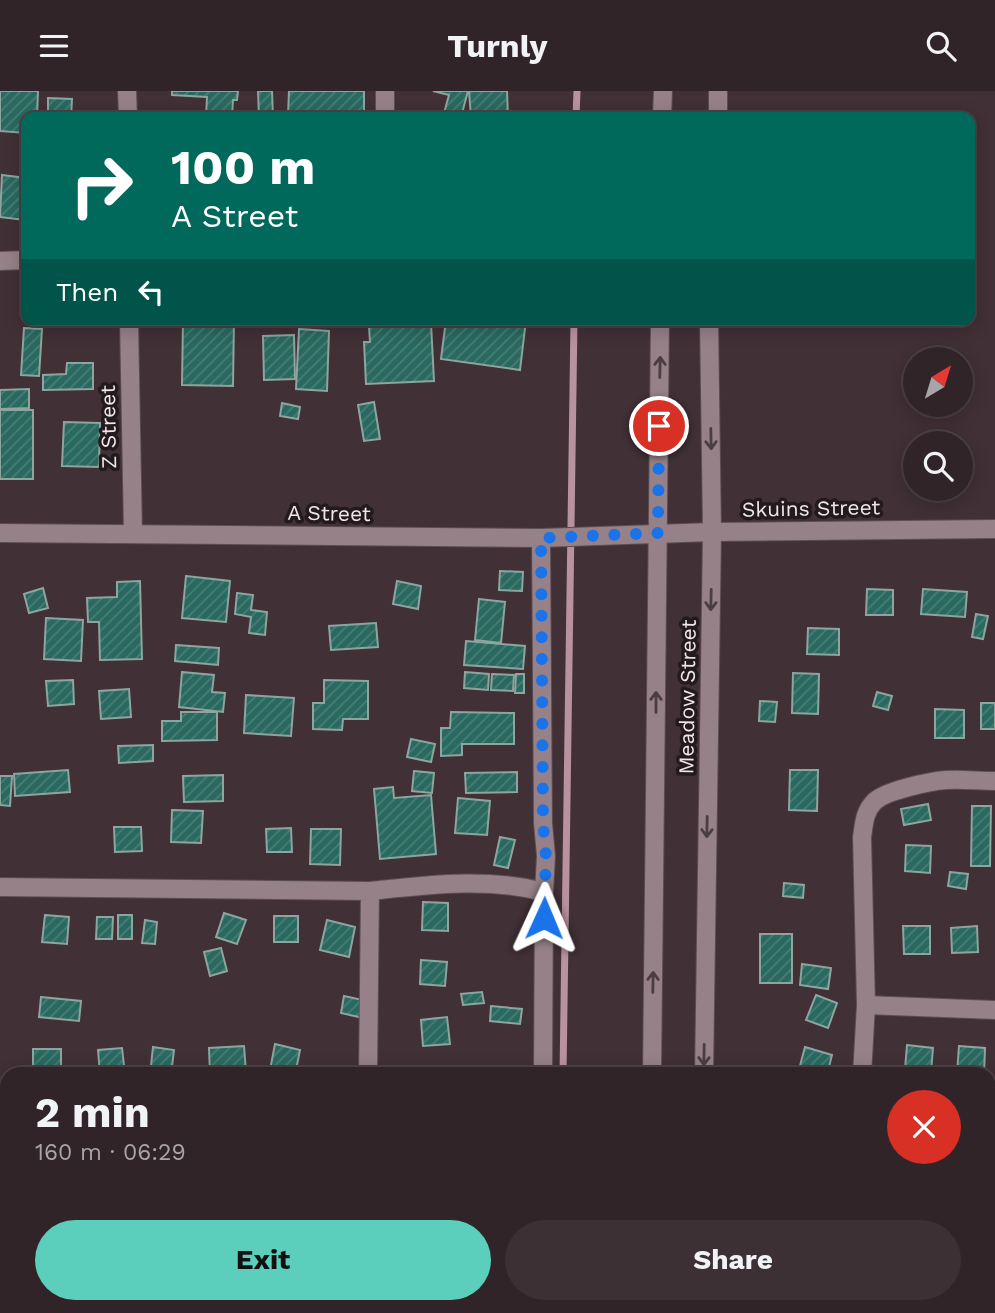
<!DOCTYPE html>
<meta charset="utf-8">
<style>
body{margin:0;font-family:"Work Sans",sans-serif;background:#3d3034;color:#f1f3f6;height:100vh;display:flex;flex-direction:column;font-size:26px;white-space:nowrap}
*{box-sizing:border-box;margin:0}
p{font-size:23px;color:#a8a4a8}
.icon{flex:none;width:38px;height:38px;fill:none;stroke:currentColor;stroke-width:2;stroke-linecap:round;stroke-linejoin:round}
.map{position:relative;flex:1;overflow:hidden}
.drawer{position:absolute;left:0px;top:976px;width:996px;height:247px;display:flex;flex-direction:column;background:#312428;border-radius:21px 21px 0 0;box-shadow:0 4px 18px #0003,0 0 0 2px #4c4145}
.drawer>*{flex:none}
.banner{position:absolute;left:21px;top:21px;width:954px;height:214px;border-radius:14px;box-shadow:0 4px 18px #0003,0 0 0 2px #4c4145;background:#00695c;color:#fff;overflow:hidden}
.needle{width:46px;rotate:38deg}
.fabs{position:absolute;left:903px;top:256px;display:grid;gap:14px}
.fabs a{display:grid;place-items:center;width:70px;height:70px;border-radius:50%;background:#312428;box-shadow:0 4px 18px #0003,0 0 0 2px #4c4145;font-size:35px}
.pin{position:absolute;display:grid;place-items:center;width:60px;height:60px;color:#fff;margin:-30px;border:4px solid #fff;border-radius:50%;box-shadow:0 2px 7px #0007}
.me{position:absolute;width:77px;margin:-38px;rotate:1deg;stroke-linejoin:round;filter:drop-shadow(0 0 5px #0008)}
.turn{display:flex;align-items:center;gap:24px;height:147px;padding:0 35px;font-size:32px}
.turn .icon{width:91px;height:91px;stroke-width:2.5}
.turn b{display:block;font-size:49px;line-height:60px}
.then{display:flex;align-items:center;height:66px;padding:0 35px;background:#0003;gap:14px;font-size:26px}
.round{display:grid;place-items:center;flex:none;width:74px;height:74px;border-radius:37px;background:#3d3034}
.head{display:flex;align-items:center;justify-content:space-between;height:119px;padding:0 35px}
h1{font-size:42px;font-weight:700;line-height:52px}
.primary-button{display:flex;gap:14px;margin-top:auto;padding:14px 35px}
.primary-button a{flex:1;height:80px;border-radius:42px;background:#5bcebc;color:#111;font-size:28px;font-weight:700;line-height:80px;text-align:center}
.primary-button a+a{background:#3d3034;color:#f1f3f6}
header{display:flex;justify-content:space-between;align-items:center;height:91px;padding:0 35px;background:#312428;font-size:32px;font-weight:700}
.map>svg:first-child{display:block}
.lines{fill:none;stroke-linecap:round;stroke-linejoin:round}
.stream{stroke:#b8929e;stroke-width:7}
.building{fill:url(#building-hatch);stroke:#8da49f;stroke-width:2}
.minor-casing{stroke:#5b4d52;stroke-width:20}
.tertiary-casing{stroke:#5b4d52;stroke-width:20}
.minor{stroke:#958187;stroke-width:18}
.tertiary{stroke:#958187;stroke-width:18}
.oneway{stroke:#4a3e42}
.route{stroke:#1a73e8;stroke-width:12;stroke-dasharray:0 21.6}
.labels{text-anchor:middle;dominant-baseline:central;stroke-width:7;stroke-linejoin:round;paint-order:stroke}
.street-label{font-size:21px;fill:#f0e5e8;stroke:#221a1d}
</style>
<header><svg class="icon" aria-label="menu" viewBox="0 0 24 24"><path d="M4 6h16M4 12h16M4 18h16"/></svg>Turnly<svg class="icon" aria-label="search" viewBox="0 0 24 24"><circle cx="10" cy="10" r="6"/><path d="M15 15l6 6"/></svg></header>
<div class="map">
<svg width="995" height="1222" viewBox="0 0 995 1222">
<defs>
<pattern id="building-hatch" width="6" height="6" patternUnits="userSpaceOnUse" patternTransform="scale(1.75)"><rect width="6" height="6" fill="#29695f"/><path d="M-1 1l2-2M0 6l6-6M5 7l2-2" fill="none" stroke="#487e76"/></pattern>
</defs>
<rect width="100%" height="100%" fill="#413035"/>
<g class="lines">
<g class="stream">
<polyline points="576,26 577,0"/>
<polyline points="563,984 574,229"/>
<polyline points="562,1222 562,1216"/>
</g>
</g>
<g class="building">
<polygon points="0,0 38,0 37,26 26,26 26,42 0,40"/>
<polygon points="172,0 238,0 237,9 233,9 232,26 206,26 207,6 172,4"/>
<polygon points="258,0 272,0 273,26 259,26"/>
<polygon points="289,0 364,0 364,26 288,24"/>
<polygon points="433,0 468,0 461,26 443,26 449,4"/>
<polygon points="469,0 507,0 508,26 471,26"/>
<polygon points="48,7 72,8 71,26 48,26"/>
<polygon points="2,84 26,87 26,112 24,129 0,126"/>
<polygon points="183,229 234,229 233,295 182,294"/>
<polygon points="236,229 251,229 251,236 236,235"/>
<polygon points="446,229 498,231 498,229 526,229 520,279 441,268"/>
<polygon points="431,232 434,290 366,293 364,251 370,251 369,236"/>
<polygon points="24,237 42,238 39,285 21,284"/>
<polygon points="299,238 329,240 327,300 296,298"/>
<polygon points="294,244 295,288 264,289 263,245"/>
<polygon points="67,272 93,272 93,298 43,299 43,284 66,283"/>
<polygon points="29,298 29,317 0,318 0,299"/>
<polygon points="374,311 380,348 364,350 358,314"/>
<polygon points="282,312 300,316 298,328 280,325"/>
<rect x="0" y="319" width="33" height="69"/>
<polygon points="64,331 100,332 99,376 62,375"/>
<polygon points="500,480 523,481 522,500 499,499"/>
<polygon points="186,485 230,490 226,531 182,527"/>
<polygon points="140,490 142,568 100,569 99,531 88,531 87,507 117,506 117,491"/>
<polygon points="397,490 421,495 418,518 393,513"/>
<polygon points="43,497 48,517 29,522 24,503"/>
<polygon points="867,498 893,499 893,524 866,524"/>
<polygon points="923,498 967,501 965,526 921,523"/>
<polygon points="237,502 253,504 251,519 267,521 265,544 249,542 251,526 235,523"/>
<polygon points="479,508 505,511 501,552 475,549"/>
<polygon points="976,523 988,525 983,548 972,546"/>
<polygon points="46,527 83,529 81,570 44,568"/>
<polygon points="376,532 378,556 331,559 329,535"/>
<polygon points="808,537 839,538 839,564 807,563"/>
<polygon points="466,550 525,555 523,578 464,574"/>
<polygon points="176,554 219,557 218,574 175,570"/>
<polygon points="182,581 214,584 212,601 225,602 223,621 179,616"/>
<polygon points="465,581 489,583 488,599 464,597"/>
<polygon points="793,582 819,583 818,623 792,622"/>
<polygon points="492,583 514,584 513,600 491,599"/>
<polygon points="516,583 524,583 524,602 515,602"/>
<polygon points="73,589 74,613 48,615 46,590"/>
<polygon points="324,589 368,590 368,628 343,628 342,639 313,638 313,612 324,612"/>
<polygon points="129,598 131,626 101,628 99,600"/>
<polygon points="877,601 892,605 888,619 873,615"/>
<polygon points="246,604 294,607 291,645 244,642"/>
<polygon points="760,610 777,611 775,631 759,630"/>
<rect x="981" y="612" width="14" height="26"/>
<polygon points="935,618 964,619 964,647 935,647"/>
<polygon points="181,621 217,621 217,649 162,650 162,630 181,630"/>
<polygon points="451,621 514,622 514,653 462,653 462,664 441,665 441,637 450,637"/>
<polygon points="411,648 435,653 431,671 407,666"/>
<polygon points="153,654 153,670 119,672 118,655"/>
<polygon points="68,679 70,701 15,705 14,683"/>
<polygon points="790,679 818,679 817,720 789,719"/>
<polygon points="414,680 434,682 432,702 412,700"/>
<polygon points="517,681 517,701 466,702 465,682"/>
<polygon points="223,684 223,710 184,711 183,685"/>
<polygon points="0,685 12,685 10,715 0,714"/>
<polygon points="393,696 394,707 431,704 436,763 380,768 374,698"/>
<polygon points="458,707 490,710 487,744 455,742"/>
<polygon points="928,713 931,729 904,734 901,718"/>
<polygon points="972,715 991,715 990,775 971,775"/>
<polygon points="172,719 203,720 201,752 171,751"/>
<polygon points="114,736 141,736 142,760 115,761"/>
<polygon points="291,737 292,761 267,761 266,738"/>
<polygon points="311,738 341,738 340,774 310,773"/>
<polygon points="500,746 515,749 508,777 494,774"/>
<polygon points="906,754 931,755 930,782 905,780"/>
<polygon points="950,781 968,783 966,798 948,795"/>
<polygon points="784,792 804,794 803,807 783,805"/>
<polygon points="423,811 448,812 448,840 422,839"/>
<polygon points="224,822 246,829 237,853 216,846"/>
<polygon points="45,824 69,826 67,853 42,851"/>
<rect x="118" y="824" width="14" height="24"/>
<rect x="274" y="825" width="24" height="26"/>
<polygon points="97,826 113,826 112,848 96,848"/>
<polygon points="145,829 157,831 155,853 142,852"/>
<polygon points="327,829 355,836 349,866 320,859"/>
<polygon points="903,835 930,835 930,863 904,863"/>
<polygon points="977,835 978,861 952,862 951,837"/>
<rect x="760" y="843" width="32" height="49"/>
<polygon points="221,857 227,880 210,885 204,861"/>
<polygon points="421,869 447,871 445,895 420,893"/>
<polygon points="802,873 831,877 828,898 800,894"/>
<polygon points="482,901 484,912 463,914 461,903"/>
<polygon points="816,904 837,912 828,937 806,929"/>
<polygon points="344,905 367,910 363,927 341,922"/>
<polygon points="41,906 81,910 79,930 39,926"/>
<polygon points="491,915 522,918 520,933 490,930"/>
<polygon points="447,926 450,953 423,955 421,929"/>
<polygon points="275,953 300,959 295,984 270,979"/>
<polygon points="907,954 933,957 931,981 905,978"/>
<polygon points="244,955 246,981 210,983 209,957"/>
<polygon points="959,955 985,957 984,984 957,982"/>
<polygon points="153,956 174,959 171,984 150,984"/>
<polygon points="805,956 832,964 827,984 798,982"/>
<polygon points="122,957 125,983 100,984 98,959"/>
<rect x="33" y="958" width="28" height="26"/>
<rect x="424" y="977" width="28" height="7"/>
<polygon points="488,980 523,982 523,984 487,984"/>
<polygon points="995,1176 995,1207 989,1202 989,1185"/>
<polygon points="245,1216 275,1216 274,1222 245,1219"/>
<polygon points="786,1216 812,1216 810,1222 784,1222"/>
<polygon points="842,1216 861,1216 860,1222 841,1222"/>
</g>
<g class="lines">
<g class="minor-casing">
<g id="minor">
<polyline points="127,0 128,26"/>
<polyline points="385,0 385,26"/>
<polyline points="0,170 26,169"/>
<polyline points="129,229 133,442"/>
<polyline points="712,441 995,438"/>
<polyline points="0,796 370,800 368,984"/>
<path d="M370,800C427,794 487,786 544,801L546,765L543,732L541,447"/>
<polyline points="866,914 995,919"/>
<polyline points="543,984 544,801"/>
<path d="M862,984L866,914L862,746C864,734 864,721 874,711C884,700 931,690 946,689C962,688 979,690 995,690"/>
<polyline points="0,1016 7,1016"/>
<polyline points="989,1149 995,1151"/>
<polyline points="365,1222 365,1216"/>
<polyline points="543,1222 543,1216"/>
</g>
</g>
<g class="tertiary-casing">
<g id="tertiary">
<polyline points="718,0 718,26"/>
<polyline points="662,26 663,0"/>
<polyline points="0,442 541,447 712,441"/>
<polyline points="652,984 660,229"/>
<polyline points="704,984 712,441 709,229"/>
<polyline points="649,1222 649,1216"/>
<polyline points="701,1222 701,1216"/>
</g>
</g>
<use href="#minor" class="minor"/>
<use href="#tertiary" class="tertiary"/>
</g>
<defs><path id="oneway-shaft" d="M-6 0H5M1.5-3L5.5 0L1.5 3" fill="none" stroke-width="1.6" stroke-linecap="round" stroke-linejoin="round" transform="scale(1.75)"/></defs>
<g class="oneway">
<use href="#oneway-shaft" transform="translate(660 276) rotate(-89)"/>
<use href="#oneway-shaft" transform="translate(711 348) rotate(89)"/>
<use href="#oneway-shaft" transform="translate(711 509) rotate(91)"/>
<use href="#oneway-shaft" transform="translate(656 611) rotate(-90)"/>
<use href="#oneway-shaft" transform="translate(707 736) rotate(91)"/>
<use href="#oneway-shaft" transform="translate(653 891) rotate(-89)"/>
<use href="#oneway-shaft" transform="translate(704 964) rotate(91)"/>
</g>
<g class="lines">
<polyline class="route" points="544,827 546,765 543,732 541,447 658,442 659,335"/>
</g>
<g class="labels">
<g class="street-label">
<text transform="translate(108 336) rotate(-91)">Z Street</text>
<text transform="translate(811 417) rotate(-1)">Skuins Street</text>
<text transform="translate(329 422) rotate(1)">A Street</text>
<text transform="translate(687 606) rotate(-89)">Meadow Street</text>
</g>
</g>
</svg>
<div class="fabs">
<a><svg class="needle" viewBox="-14 -14 28 28"><path d="M0-13l5 13h-10z" fill="#e53935"/><path d="M0 13l5-13h-10z" fill="#a8a4a8"/></svg></a>
<a><svg class="icon" aria-label="search" viewBox="0 0 24 24"><circle cx="10" cy="10" r="6"/><path d="M15 15l6 6"/></svg></a>
</div>
<div class="pin" style="left:659px;top:335px;background:#d93025"><svg class="icon" aria-label="arrive" viewBox="0 0 24 24"><path d="M6 21V4h12l-3 4 3 4H6"/></svg></div>
<svg class="me" style="left:544px;top:827px" viewBox="-20 -20 40 40"><path d="M0-17L14 15 0 8-14 15z" fill="#1a73e8" stroke="#fff" stroke-width="4"/></svg>
<div class="banner">
<div class="turn"><svg class="icon" aria-label="right" viewBox="0 0 24 24"><path d="M7 20v-9h11M14 6l5 5-5 5"/></svg><div><b>100 m</b>A Street</div></div>
<div class="then">Then<svg class="icon" aria-label="left" viewBox="0 0 24 24"><path d="M17 20v-9H6M10 6l-5 5 5 5"/></svg></div>
</div>
<section class="drawer">
<div class="head"><div><h1>2 min</h1><p>160 m · 06:29</p></div><a class="round" style="background:#d93025;color:#fff"><svg class="icon" aria-label="close" viewBox="0 0 24 24"><path d="M6 6l12 12M18 6L6 18"/></svg></a></div>
<div class="primary-button"><a>Exit</a><a>Share</a></div>
</section>
</div>
